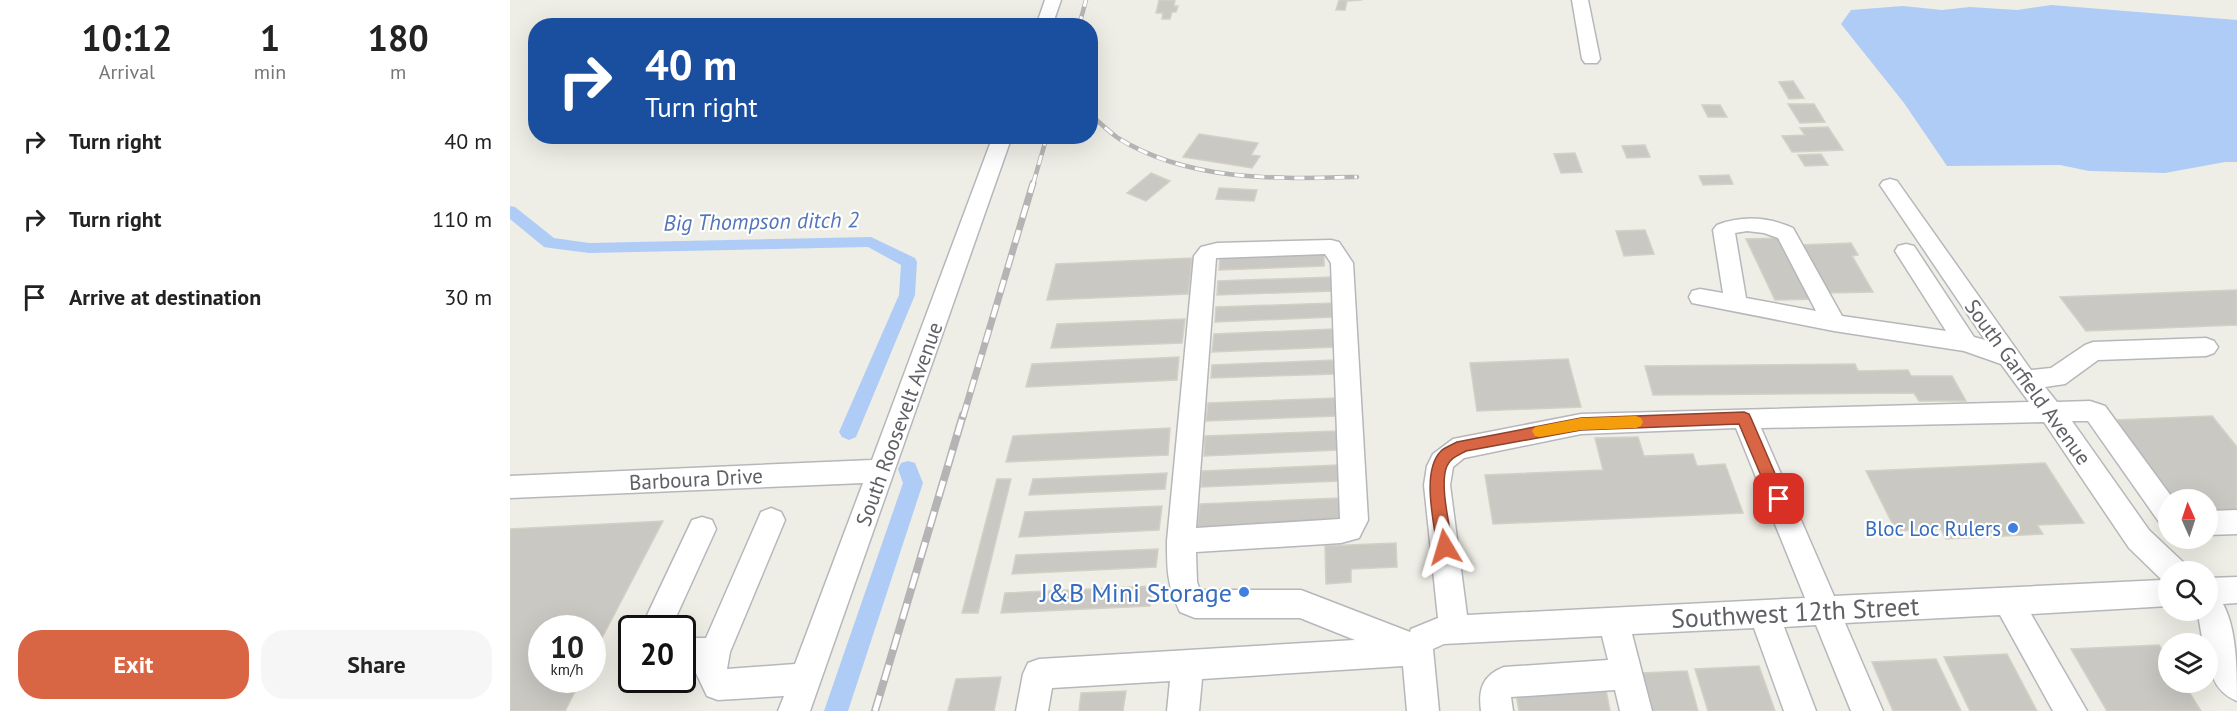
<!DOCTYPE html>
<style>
body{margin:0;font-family:"PT Sans",sans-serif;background:#f6f6f6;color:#222;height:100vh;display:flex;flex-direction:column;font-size:22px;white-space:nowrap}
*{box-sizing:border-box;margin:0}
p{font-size:20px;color:#767676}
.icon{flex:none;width:33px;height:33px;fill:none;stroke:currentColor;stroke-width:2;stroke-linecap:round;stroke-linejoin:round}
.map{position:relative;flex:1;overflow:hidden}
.panel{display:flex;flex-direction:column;background:#fff;width:510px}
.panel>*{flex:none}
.guide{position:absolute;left:18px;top:18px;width:570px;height:126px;border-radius:24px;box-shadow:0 6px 24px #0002;background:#1a4fa0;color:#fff;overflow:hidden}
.needle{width:39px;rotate:357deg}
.fabs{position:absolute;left:1648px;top:489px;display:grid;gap:12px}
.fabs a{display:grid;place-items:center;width:60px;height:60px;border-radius:50%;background:#fff;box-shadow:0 6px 24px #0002;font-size:30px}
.speed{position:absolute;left:18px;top:615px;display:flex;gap:12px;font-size:30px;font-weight:700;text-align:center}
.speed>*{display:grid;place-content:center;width:78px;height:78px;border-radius:50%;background:#fff;box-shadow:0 6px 24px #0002;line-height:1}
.speed small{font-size:15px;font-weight:400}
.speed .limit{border:3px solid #111;border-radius:9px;background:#fff;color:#111}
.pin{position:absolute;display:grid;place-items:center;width:51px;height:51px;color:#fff;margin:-26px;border-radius:12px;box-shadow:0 3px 9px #0006}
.me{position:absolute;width:66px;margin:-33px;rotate:353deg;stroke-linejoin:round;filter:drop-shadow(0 0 4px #0008)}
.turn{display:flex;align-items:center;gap:21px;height:126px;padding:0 18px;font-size:27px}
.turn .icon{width:78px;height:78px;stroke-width:2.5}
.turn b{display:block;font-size:42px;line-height:51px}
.eta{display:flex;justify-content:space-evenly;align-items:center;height:102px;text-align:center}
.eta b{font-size:36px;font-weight:700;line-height:42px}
.primary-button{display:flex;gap:12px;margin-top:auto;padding:12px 18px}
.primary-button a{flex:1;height:69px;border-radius:24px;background:#d86543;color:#fff;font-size:24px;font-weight:700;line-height:69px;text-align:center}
.primary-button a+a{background:#f6f6f6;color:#222}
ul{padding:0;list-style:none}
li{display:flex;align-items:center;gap:18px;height:78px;padding:0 18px}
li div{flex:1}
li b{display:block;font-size:22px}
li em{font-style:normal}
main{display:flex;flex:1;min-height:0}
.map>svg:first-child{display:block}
.water{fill:#afccf6}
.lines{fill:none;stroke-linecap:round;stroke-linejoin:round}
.canal{fill:#afccf6;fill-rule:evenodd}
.building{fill:#cac8c3;stroke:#d3d0c5;stroke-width:1.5}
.minor-casing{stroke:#b6b7bb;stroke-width:3}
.minor{fill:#fff;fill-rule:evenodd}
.rail-far2-casing{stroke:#b4b4b5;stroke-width:4.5}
.rail-far1-casing{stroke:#b4b4b5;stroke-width:7}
.rail-casing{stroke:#b4b4b5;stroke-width:8}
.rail-far2{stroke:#fff;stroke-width:3;stroke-dasharray:10;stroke-linecap:butt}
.rail-far1{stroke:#fff;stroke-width:4.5;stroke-dasharray:13;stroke-linecap:butt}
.rail{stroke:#fff;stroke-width:5;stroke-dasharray:16;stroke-linecap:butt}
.route{fill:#d86543;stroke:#8c422c;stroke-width:1.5}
.slow{fill:#f59e0b}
.shop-dot{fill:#3f7fe0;stroke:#fff;stroke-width:2}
.labels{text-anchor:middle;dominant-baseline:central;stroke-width:4.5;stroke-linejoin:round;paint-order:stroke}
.street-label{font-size:21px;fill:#5e6065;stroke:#fff}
.shop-label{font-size:21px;fill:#366cbe;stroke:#fff;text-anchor:end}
.water-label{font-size:22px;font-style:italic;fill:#5375b8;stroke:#fff}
.near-shop-label{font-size:26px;fill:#366cbe;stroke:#fff;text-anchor:end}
.near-street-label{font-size:26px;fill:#5e6065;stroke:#fff}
</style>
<main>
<section class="panel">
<div class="eta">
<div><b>10:12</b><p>Arrival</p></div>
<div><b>1</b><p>min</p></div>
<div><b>180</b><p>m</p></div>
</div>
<ul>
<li><svg class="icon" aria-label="right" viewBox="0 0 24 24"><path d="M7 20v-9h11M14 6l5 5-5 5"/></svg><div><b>Turn right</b></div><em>40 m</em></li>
<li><svg class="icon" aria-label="right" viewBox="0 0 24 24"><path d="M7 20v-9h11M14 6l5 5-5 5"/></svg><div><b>Turn right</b></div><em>110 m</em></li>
<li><svg class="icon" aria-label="arrive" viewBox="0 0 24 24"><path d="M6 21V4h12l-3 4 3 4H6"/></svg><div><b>Arrive at destination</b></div><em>30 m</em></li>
</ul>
<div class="primary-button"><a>Exit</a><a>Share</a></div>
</section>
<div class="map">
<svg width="1727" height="711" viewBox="0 0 1727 711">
<rect width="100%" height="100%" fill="#eeeee6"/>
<polygon class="water" points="1541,5 1727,20 1727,162 1715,162 1655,173 1579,171 1550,165 1437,166 1394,103 1331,24 1341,10 1393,6 1432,10 1460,7 1507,10"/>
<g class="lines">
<g class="canal">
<polygon points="0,206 5,207 44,238 79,243 361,237 405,258 407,262 405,295 346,437 339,440 332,437 329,432 389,295 391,265 358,247 79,253 40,248 34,247 0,219"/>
<polygon points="398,461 405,463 413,483 338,711 314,711 393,483 388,469 391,463"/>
</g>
</g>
<g class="building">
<polygon points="649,0 665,0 664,6 668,6 666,12 662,12 660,19 652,19 653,13 646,13"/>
<polygon points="829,0 852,0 837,1 835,10 826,10"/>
<polygon points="1283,81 1294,98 1279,99 1269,82"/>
<polygon points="1278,104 1304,104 1315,122 1290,123"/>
<polygon points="1192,105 1210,105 1217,117 1198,117"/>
<polygon points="1318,127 1333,150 1282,152 1272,136 1295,135 1290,128"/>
<polygon points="689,134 748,143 741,155 750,156 742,168 673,157"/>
<polygon points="1135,145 1140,157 1117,158 1112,146"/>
<polygon points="1065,153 1072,172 1051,173 1044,154"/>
<polygon points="1311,154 1318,165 1295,166 1288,155"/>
<polygon points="641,173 660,181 636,201 617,193"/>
<polygon points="1219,175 1223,184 1193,185 1189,176"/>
<polygon points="709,188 747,190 744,201 706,199"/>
<polygon points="1135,230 1144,254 1114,256 1106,231"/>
<polygon points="1273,238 1305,299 1265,300 1236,239"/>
<polygon points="1341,243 1348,255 1342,256 1363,292 1317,293 1291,245"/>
<polygon points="814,253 814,266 709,270 710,257"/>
<polygon points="682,258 678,294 537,300 546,264"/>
<polygon points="823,277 823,291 707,295 708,281"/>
<polygon points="1727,290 1727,325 1576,331 1550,297"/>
<polygon points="823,303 823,317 705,322 706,307"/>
<polygon points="675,319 672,343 541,348 547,324"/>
<polygon points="824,329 825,347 702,352 704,334"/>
<polygon points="669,357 667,380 516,387 522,364"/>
<polygon points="1058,359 1071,407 967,411 960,363"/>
<polygon points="825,360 826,374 701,378 702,365"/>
<polygon points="1345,364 1348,371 1398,370 1401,376 1442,376 1456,401 1409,401 1404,393 1143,395 1135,366"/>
<polygon points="827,398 827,416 696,421 698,403"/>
<polygon points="1702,416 1727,447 1727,513 1705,514 1698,505 1698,500 1694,500 1690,494 1661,495 1606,420"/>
<polygon points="660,428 658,455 496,462 503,436"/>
<polygon points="828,431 828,450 694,456 695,436"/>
<polygon points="1128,437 1134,456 1183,454 1187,466 1215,464 1233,513 983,524 975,475 1093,470 1085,438"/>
<polygon points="1535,463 1574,523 1527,525 1533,534 1436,539 1431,529 1386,531 1356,471"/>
<polygon points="828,465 829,481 691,487 692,471"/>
<polygon points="657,473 655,489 519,495 523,479"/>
<polygon points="487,479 501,479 468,613 452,613"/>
<polygon points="830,498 831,524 687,530 690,504"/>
<polygon points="652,506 649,530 509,537 515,512"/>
<polygon points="153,521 82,657 82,628 32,628 32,680 71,680 55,711 0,711 0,529"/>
<polygon points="886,543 887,567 841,569 841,582 816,584 815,546"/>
<polygon points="648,549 646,567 502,574 506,555"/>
<polygon points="642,586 640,606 491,613 495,593"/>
<polygon points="1649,645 1659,661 1659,682 1673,682 1691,711 1597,711 1561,649"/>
<polygon points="1497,654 1527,711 1460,711 1434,657"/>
<polygon points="1426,659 1451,711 1383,711 1362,662"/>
<polygon points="1249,666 1265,711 1198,711 1185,669"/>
<polygon points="1177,671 1188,711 1141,711 1132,673"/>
<polygon points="491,677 484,711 438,711 446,679"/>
<polygon points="1096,690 1100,711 1009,711 1006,694"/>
<polygon points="616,691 613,711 569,711 571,693"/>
</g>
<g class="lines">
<g class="minor-casing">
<g id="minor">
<polygon points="535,0 551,0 542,26 526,26"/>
<polygon points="1062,0 1078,0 1090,59 1087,63 1075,63 1072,59"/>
<polygon points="483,136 502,136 300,711 268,711 274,696 208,700 197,696 185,671 186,667 172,668 172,638 196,638 251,512 261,508 271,512 275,520 220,652 217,669 285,664 353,483 0,498 0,476 362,460"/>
<path d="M1380,179L1387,181L1521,370L1541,368L1575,345L1583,342L1696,338L1704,341L1708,347L1704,353L1696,356L1588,360L1555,384L1535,387L1547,402L1580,401L1595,406L1664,500H1659V526L1649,522L1578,421H1562L1639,530L1674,563L1678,572H1659V606L1521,614L1577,711H1543L1490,615L1335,623L1373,711H1341L1306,625L1274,627L1306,711H1274L1244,628L1122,634L1142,711H1110L1105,690L1001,697L1003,711H971C968,689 973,675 994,667L1098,660L1092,636L934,644L923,649L929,711H897L893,666L692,679L689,711H657L660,681L542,688L538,711H506L513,674L518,663L529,659L845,640L790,618H685L670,612C657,584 657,571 657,541L684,256L691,247L707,243L821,240L829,242L843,263L858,520L849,538L831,543L686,552L687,582L690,590H791L900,632L901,629L928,618L914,485L917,466L923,454L943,439L1071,414L1519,402L1491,364L1454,351L1324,331L1182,303L1179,297L1182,291L1190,289L1213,293L1203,230L1207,225C1233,215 1258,217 1283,228L1332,316L1436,331L1385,251L1388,246L1396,244L1404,246L1464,337L1475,340L1370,185L1373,181ZM1237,231L1254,233L1268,238L1306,311L1236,298L1225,233ZM815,254L821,263L830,519L686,528L706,258ZM1534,422L1619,548L1652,580L1324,596L1251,428ZM1226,428L1295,598L957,615L940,485L943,467L954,458L1071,434Z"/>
<polygon points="1727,510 1727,534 1698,535 1698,511"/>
<polygon points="192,517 202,520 206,529 161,628 131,628 182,520"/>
<path d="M1727,577V603L1713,604C1727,629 1727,672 1727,701C1702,691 1698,668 1698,644H1693L1688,614L1690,610H1698V578Z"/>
</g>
</g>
<use href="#minor" class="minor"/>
<g class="rail-far2-casing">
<g id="rail-far2">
<polyline points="569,26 576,0"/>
<path d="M580,114C589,122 598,131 608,138C679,182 767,179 847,177"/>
<polyline points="523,184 537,136"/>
</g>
</g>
<g class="rail-far1-casing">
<polyline id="rail-far1" points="453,417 523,183"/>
</g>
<g class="rail-casing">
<polyline id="rail" points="365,711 453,415"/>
</g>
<use href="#rail-far2" class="rail-far2"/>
<use href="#rail-far1" class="rail-far1"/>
<use href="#rail" class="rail"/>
</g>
<path class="route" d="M1234,412L1239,414L1241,418L1276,499L1274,504L1269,506L1263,504L1229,424L1071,430L956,451C949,455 940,458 937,466C929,484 940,527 943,547L940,552L935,554L929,552L927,547C924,522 911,471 931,451C935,447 942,445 947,442L1071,418Z"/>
<polygon class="slow" points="1126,416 1131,418 1133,422 1131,426 1126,428 1071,430 1030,437 1025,436 1022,431 1025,427 1030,426 1071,418"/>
<g class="shop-dot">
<circle cx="1503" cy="528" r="6"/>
<circle cx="734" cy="592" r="6"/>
</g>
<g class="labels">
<g class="street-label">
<text transform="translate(1518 382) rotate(54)">South Garfield Avenue</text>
<text transform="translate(389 424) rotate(-70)">South Roosevelt Avenue</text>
<text transform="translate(186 479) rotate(-3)">Barboura Drive</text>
</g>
<g class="shop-label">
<text x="1491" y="528">Bloc Loc Rulers</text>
</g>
<g class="water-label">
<text transform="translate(251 221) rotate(-1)">Big Thompson ditch 2</text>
</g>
<g class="near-shop-label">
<text x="722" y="592">J&amp;B Mini Storage</text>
</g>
<g class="near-street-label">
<text transform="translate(1285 612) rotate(-3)">Southwest 12th Street</text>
</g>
</g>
</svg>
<div class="fabs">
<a><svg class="needle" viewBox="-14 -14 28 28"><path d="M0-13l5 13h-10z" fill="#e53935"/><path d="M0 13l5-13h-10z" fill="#767676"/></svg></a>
<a><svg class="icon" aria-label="search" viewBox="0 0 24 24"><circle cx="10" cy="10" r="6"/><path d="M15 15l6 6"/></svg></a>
<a><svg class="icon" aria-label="layers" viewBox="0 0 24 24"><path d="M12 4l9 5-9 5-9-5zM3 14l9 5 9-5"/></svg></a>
</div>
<div class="speed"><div>10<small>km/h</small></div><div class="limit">20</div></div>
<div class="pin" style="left:1269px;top:499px;background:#d93025"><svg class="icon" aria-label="arrive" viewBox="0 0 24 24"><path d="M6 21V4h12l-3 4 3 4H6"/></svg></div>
<svg class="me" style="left:935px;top:547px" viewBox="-20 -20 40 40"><path d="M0-17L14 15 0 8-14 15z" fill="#d86543" stroke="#fff" stroke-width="4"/></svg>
<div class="guide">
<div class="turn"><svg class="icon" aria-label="right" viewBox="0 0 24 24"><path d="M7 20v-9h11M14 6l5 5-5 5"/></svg><div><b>40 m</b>Turn right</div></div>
</div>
</div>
</main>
